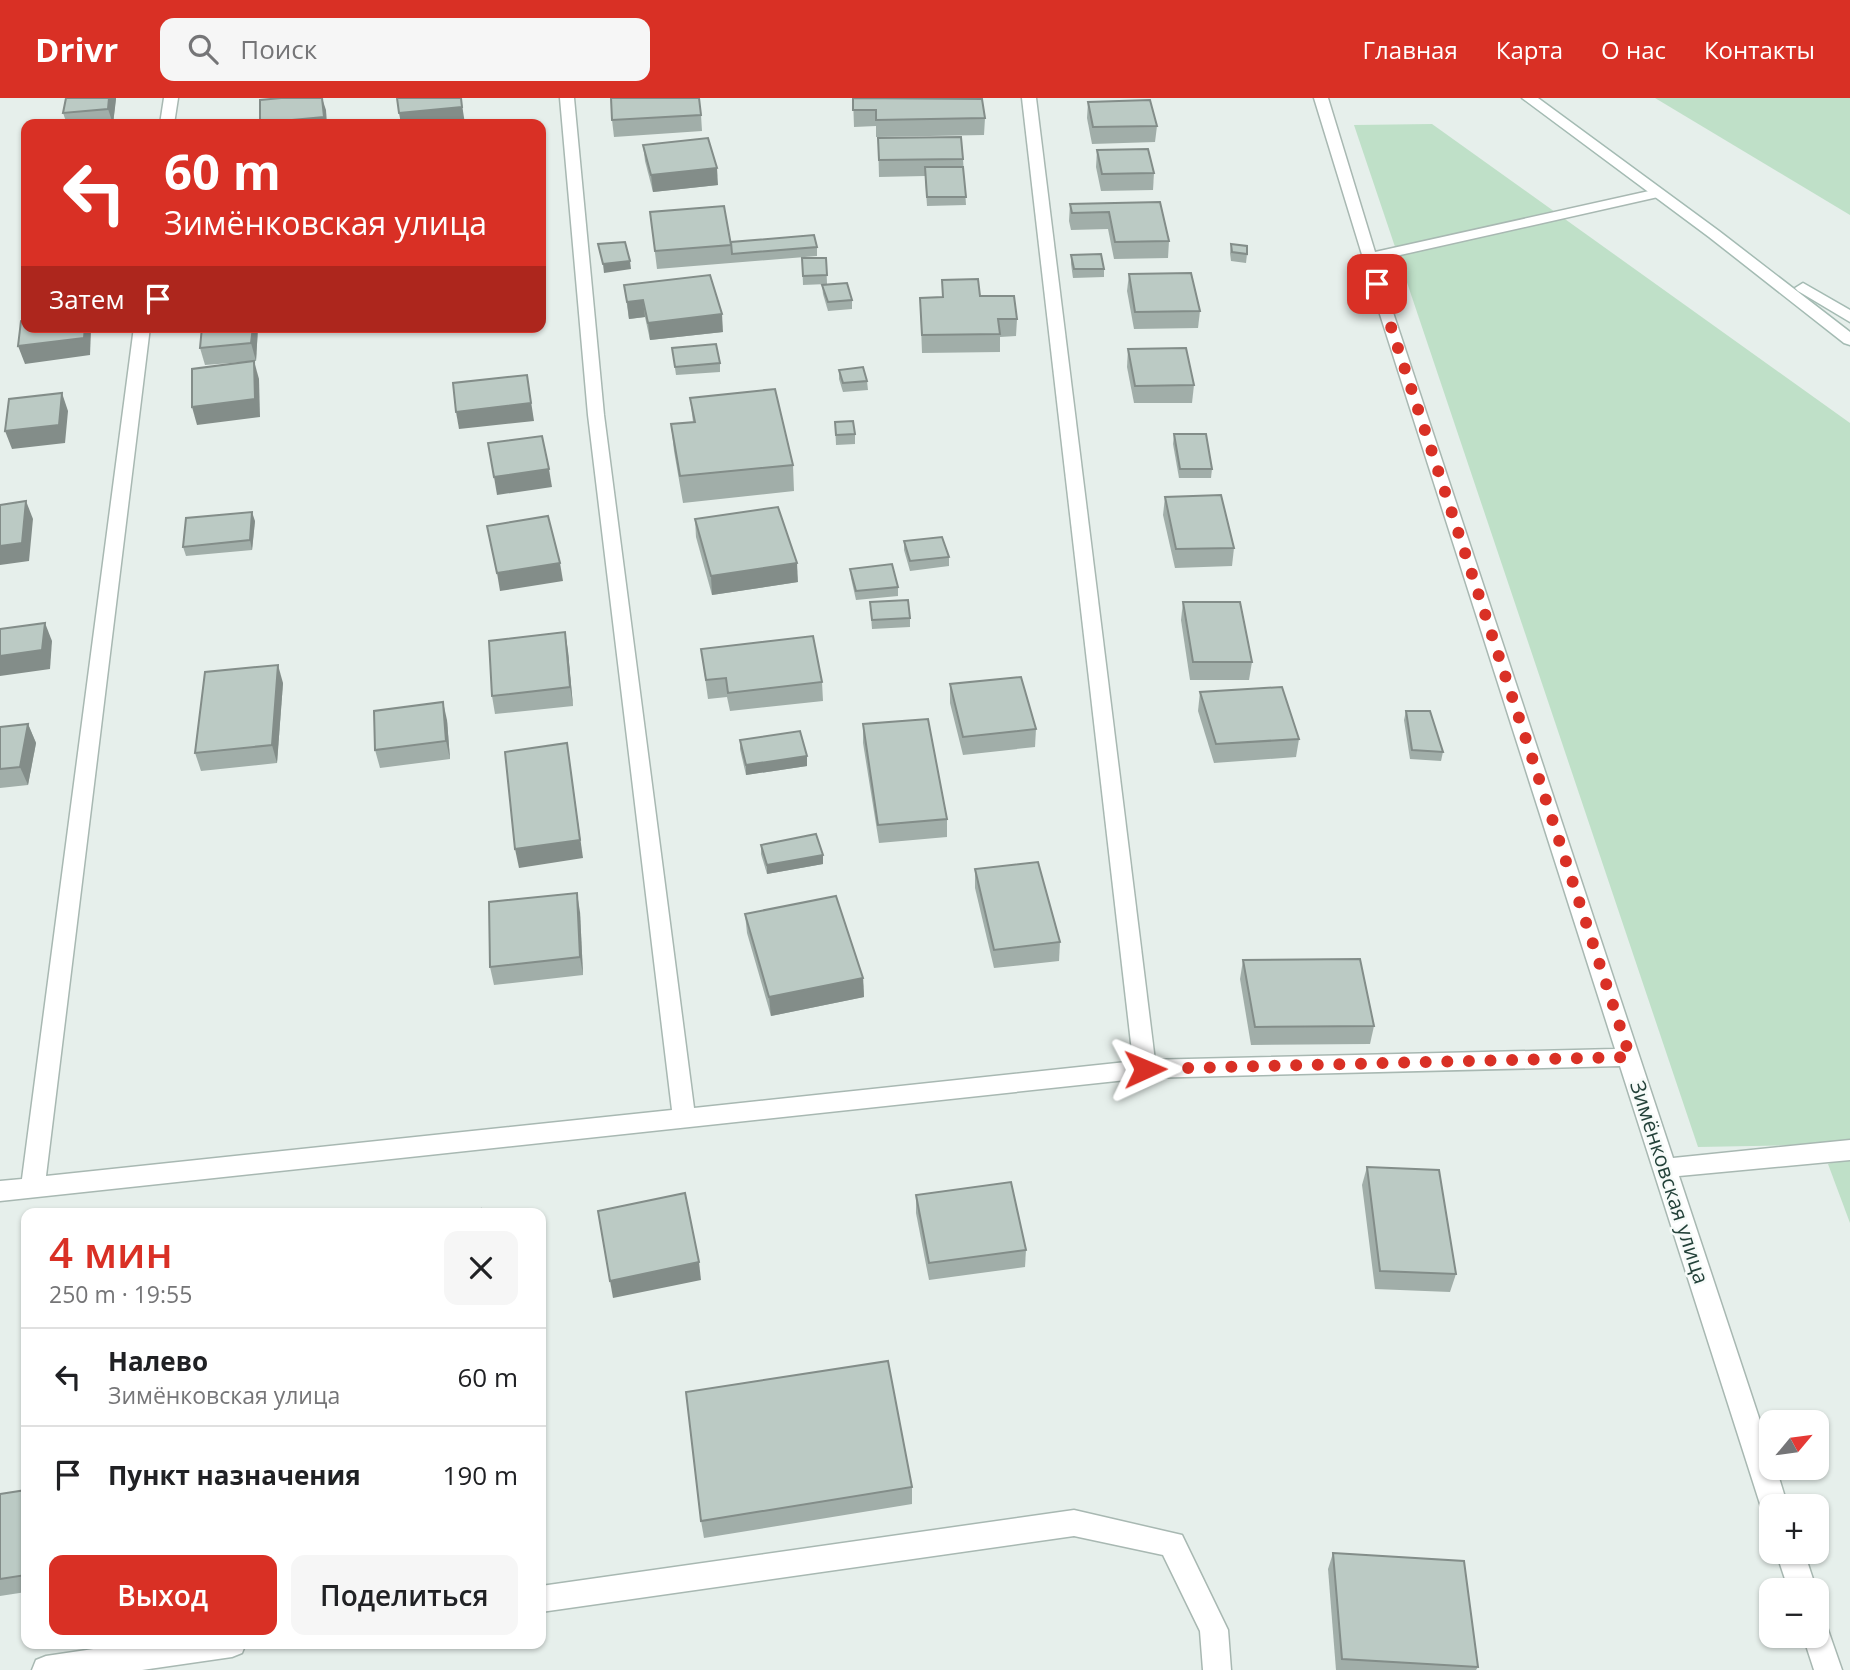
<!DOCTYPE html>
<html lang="ru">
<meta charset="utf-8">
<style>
body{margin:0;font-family:"Open Sans",sans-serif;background:#f6f6f6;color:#202124;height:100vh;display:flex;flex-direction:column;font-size:26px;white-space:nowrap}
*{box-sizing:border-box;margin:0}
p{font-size:23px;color:#757577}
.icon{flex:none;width:38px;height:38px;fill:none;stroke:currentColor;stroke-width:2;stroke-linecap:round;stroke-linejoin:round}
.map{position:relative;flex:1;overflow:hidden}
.drawer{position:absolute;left:21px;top:1110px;width:525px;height:441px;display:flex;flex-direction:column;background:#fff;border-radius:14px;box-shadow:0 2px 5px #0004}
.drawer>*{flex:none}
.top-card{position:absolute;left:21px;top:21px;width:525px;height:214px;border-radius:14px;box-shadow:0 2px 5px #0004;background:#d93025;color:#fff;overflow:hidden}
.needle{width:46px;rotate:61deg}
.fabs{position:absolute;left:1759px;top:1312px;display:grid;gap:14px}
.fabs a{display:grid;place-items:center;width:70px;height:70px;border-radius:14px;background:#fff;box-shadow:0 2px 5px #0004;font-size:35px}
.pin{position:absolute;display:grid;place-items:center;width:60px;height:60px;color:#fff;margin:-30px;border-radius:14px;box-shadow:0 4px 10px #0006}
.me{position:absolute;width:77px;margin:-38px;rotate:89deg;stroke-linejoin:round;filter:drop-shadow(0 0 5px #0008)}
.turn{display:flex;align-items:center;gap:24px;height:147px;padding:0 28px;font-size:32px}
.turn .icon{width:91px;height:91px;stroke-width:2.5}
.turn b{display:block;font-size:49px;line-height:60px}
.then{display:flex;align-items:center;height:66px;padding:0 28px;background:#0003;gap:14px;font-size:26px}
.round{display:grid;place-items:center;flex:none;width:74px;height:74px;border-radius:14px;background:#f6f6f6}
.overview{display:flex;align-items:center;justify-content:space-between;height:119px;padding:0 28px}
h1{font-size:42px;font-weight:600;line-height:52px;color:#d93025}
.button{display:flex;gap:14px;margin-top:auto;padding:14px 28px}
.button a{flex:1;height:80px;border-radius:14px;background:#d93025;color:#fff;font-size:28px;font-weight:600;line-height:80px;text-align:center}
.button a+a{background:#f6f6f6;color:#202124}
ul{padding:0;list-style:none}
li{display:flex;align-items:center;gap:21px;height:98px;padding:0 28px;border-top:2px solid #e0e0e0}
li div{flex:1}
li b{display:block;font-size:26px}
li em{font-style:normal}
header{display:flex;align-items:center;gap:42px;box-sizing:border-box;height:98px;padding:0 35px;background:#d93025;color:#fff}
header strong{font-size:33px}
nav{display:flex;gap:38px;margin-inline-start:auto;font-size:24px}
.search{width:490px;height:63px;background:#f6f6f6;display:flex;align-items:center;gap:18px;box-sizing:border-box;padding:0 24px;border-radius:14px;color:#757577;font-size:26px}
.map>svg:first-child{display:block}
.green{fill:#bfe0c8}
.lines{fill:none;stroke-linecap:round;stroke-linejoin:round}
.service-casing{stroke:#a8b8b2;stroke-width:3}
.minor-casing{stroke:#a8b8b2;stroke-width:3}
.secondary-casing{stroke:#a4bbb3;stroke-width:3}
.service{fill:#fff;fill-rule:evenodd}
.minor{fill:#fff;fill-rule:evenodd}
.secondary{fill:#fff;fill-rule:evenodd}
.wall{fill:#a1aea9}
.shaded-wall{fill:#838d89}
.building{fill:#bbcac4;stroke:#838d89;stroke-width:2}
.route{stroke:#d93025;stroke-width:12;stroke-dasharray:0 21.6}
.labels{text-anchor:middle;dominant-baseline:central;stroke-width:5;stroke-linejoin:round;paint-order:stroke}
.street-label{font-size:21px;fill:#24423a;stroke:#f7fbf9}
</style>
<header>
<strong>Drivr</strong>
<div class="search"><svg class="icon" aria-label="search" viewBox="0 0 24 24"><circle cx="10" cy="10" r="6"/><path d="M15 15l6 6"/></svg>Поиск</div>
<nav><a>Главная</a><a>Карта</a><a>О нас</a><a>Контакты</a></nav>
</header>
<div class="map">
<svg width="1850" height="1572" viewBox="0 0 1850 1572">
<rect width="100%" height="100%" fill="#e6efeb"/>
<g class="green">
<polygon points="1655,0 1850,0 1850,117"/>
<polygon points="1432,26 1850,325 1850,1046 1698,1049 1354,27"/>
<polygon points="1850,1058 1850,1125 1828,1066"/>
</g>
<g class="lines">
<g class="service-casing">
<g id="service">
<polygon points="1022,0 1036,0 1156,971 1153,977 1145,980 1137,977 1134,971"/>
<polygon points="1314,0 1328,0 1375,154 1658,91 1665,95 1658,99 1369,164 1364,163"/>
</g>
</g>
<g class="minor-casing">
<g id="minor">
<polygon points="164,0 178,0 174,26 160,26"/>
<polygon points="560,0 574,0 604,317 694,1010 1145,962 1615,951 1362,160 1369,156 1374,157 1673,1060 1850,1042 1850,1062 1679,1078 1771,1356 1771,1370 1776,1370 1788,1409 1771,1409 1771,1420 1765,1418 1761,1409 1620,968 1145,980 0,1103 0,1083 22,1081 134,229 150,229 46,1078 672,1012 588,317"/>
<polygon points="1074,1412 1182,1437 1228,1532 1231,1572 1203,1572 1200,1533 1163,1457 1074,1438 541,1514 541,1488"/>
<polygon points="1776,1454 1804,1454 1817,1493 1816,1494 1789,1493"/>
<polygon points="1816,1522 1826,1526 1842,1572 1814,1572 1803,1538 1816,1538"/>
<polygon points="134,1545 246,1545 242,1555 232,1559 142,1572 32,1572 36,1562 46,1558"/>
</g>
</g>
<g class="secondary-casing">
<g id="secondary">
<polygon points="1522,0 1538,0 1719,133 1850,234 1850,247 1844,245 1709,139"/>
<polygon points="1803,185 1850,212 1850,224 1798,193 1795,190"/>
</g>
</g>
<use href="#service" class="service"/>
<use href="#minor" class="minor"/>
<use href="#secondary" class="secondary"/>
</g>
<g class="wall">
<polygon points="66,0 116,0 113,26 67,26 63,15"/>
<polygon points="853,0 958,1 985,20 984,37 876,39 876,28 854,29"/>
<polygon points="1088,4 1157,28 1155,44 1092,46 1087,20"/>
<polygon points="701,17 702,33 614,39 612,22"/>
<polygon points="878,40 963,61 966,107 927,108 925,78 879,79"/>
<polygon points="643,47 718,87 653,94 645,63"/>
<polygon points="1097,52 1154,75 1153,92 1101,93 1096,69"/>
<polygon points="1160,104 1169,143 1168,160 1114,161 1108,131 1071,132 1069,123 1070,106"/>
<polygon points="650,114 731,144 817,149 817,158 657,171"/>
<polygon points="1231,146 1247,156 1246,165 1231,163 1230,155"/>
<polygon points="1071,157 1104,171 1104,179 1073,180 1071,166"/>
<polygon points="802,160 826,160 827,186 803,187"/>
<polygon points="1129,176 1200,213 1198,230 1134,231 1127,193"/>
<polygon points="942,182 980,198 1017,221 1016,238 1000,239 1000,254 922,255 920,200 942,199"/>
<polygon points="624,187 723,234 650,242 645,219 629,221"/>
<polygon points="822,187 852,202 852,211 828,213 823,196"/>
<polygon points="258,229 256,263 205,267 200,250"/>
<polygon points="429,229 491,229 491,230 430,235"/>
<polygon points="672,250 720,265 720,274 676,277"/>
<polygon points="1128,251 1194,287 1192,305 1134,305 1127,269"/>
<polygon points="839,272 867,283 868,292 843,294 839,281"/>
<polygon points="690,300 793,367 794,393 683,405 674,353 671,326 693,324"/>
<polygon points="835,324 855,336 855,346 836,347"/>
<polygon points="1174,336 1212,371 1211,380 1179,380 1173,346"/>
<polygon points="1165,399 1234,450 1232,468 1175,470 1163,417"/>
<polygon points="695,421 798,484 712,497 696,439"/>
<polygon points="255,423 252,452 186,458 183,449"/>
<polygon points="904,443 949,459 949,468 910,473 904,452"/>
<polygon points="850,471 898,489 898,498 856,502 851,480"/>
<polygon points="870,504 910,520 910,529 872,531"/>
<polygon points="1183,504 1252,564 1249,582 1190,582 1181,522"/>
<polygon points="701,551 822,584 823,603 730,613 727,599 708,601"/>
<polygon points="568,553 573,608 495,616 492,598"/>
<polygon points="283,585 277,665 201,673 195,655"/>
<polygon points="950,586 1036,631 1035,649 963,657 950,605"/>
<polygon points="1200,594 1299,641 1296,659 1214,665 1198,613"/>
<polygon points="1406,613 1443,654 1441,663 1410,661 1404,622"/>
<polygon points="447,622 450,661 380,670 375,652"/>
<polygon points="28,626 36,645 28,687 0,690 0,629"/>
<polygon points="863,626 947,721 947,739 879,745 863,645"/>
<polygon points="740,642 807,668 746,677 740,651"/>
<polygon points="761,747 823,766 767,776 761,756"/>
<polygon points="975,771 1060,844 1059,863 994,870 975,790"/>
<polygon points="580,814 583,877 494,887 490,869"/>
<polygon points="745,816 863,880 864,899 771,918 747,835"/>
<polygon points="1243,862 1374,928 1370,946 1251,947 1240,881"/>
<polygon points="1367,1069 1456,1176 1450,1194 1375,1191 1362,1087"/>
<polygon points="916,1097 1026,1152 1025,1169 929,1182 916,1115"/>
<polygon points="912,1389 912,1406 704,1440 701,1423"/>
<polygon points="26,1392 26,1494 0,1498 0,1396"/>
<polygon points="1333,1455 1478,1569 1476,1572 1336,1572 1328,1471"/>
</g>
<g class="shaded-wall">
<polygon points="109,0 116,0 116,1 113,26 108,11"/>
<polygon points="322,0 326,12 327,26 260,26 260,25"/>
<polygon points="461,0 465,26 401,26 399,15"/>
<polygon points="717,70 718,87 653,94 651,77"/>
<polygon points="630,163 631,171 604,175 603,166"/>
<polygon points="643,202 645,219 629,221 627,204"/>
<polygon points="722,216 723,234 650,242 648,225"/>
<polygon points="85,229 90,229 91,232 90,257 25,266 18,248"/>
<polygon points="253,229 258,229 256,263 251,245"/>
<polygon points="254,263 259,281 260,319 197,327 192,309"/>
<polygon points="527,277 534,323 459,331 456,314"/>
<polygon points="62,295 68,313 65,345 12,351 5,333"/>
<polygon points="549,371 552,389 497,397 494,379"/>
<polygon points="26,403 33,421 29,463 0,467 0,448"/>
<polygon points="252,414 255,423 252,452 250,442"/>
<polygon points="560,465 563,483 500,493 497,475"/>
<polygon points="797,465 798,484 712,497 711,478"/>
<polygon points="45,525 52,543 50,571 0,578 0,558"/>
<polygon points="565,534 568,553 573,608 570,589"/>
<polygon points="278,567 283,585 277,665 272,647"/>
<polygon points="443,604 447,622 450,661 446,643"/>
<polygon points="28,626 36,645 28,687 20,669"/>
<polygon points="567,645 583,760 519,770 515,751"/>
<polygon points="807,658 807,668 746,677 746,667"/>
<polygon points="823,757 823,766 767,776 767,767"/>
<polygon points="577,795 580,814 583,877 580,859"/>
<polygon points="863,880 864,899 771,918 769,899"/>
<polygon points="699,1164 701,1182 613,1200 610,1183"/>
</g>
<g class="building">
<polygon points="66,0 109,0 108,11 63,15"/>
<polygon points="281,0 322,0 324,19 260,25 260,2"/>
<polygon points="397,0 461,0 462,9 399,15"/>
<polygon points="611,0 699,0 701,17 612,22"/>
<polygon points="853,0 982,1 985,20 876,22 876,12 853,12"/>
<polygon points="1150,2 1157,28 1093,29 1088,4"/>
<polygon points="961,39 963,61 879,62 878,40"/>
<polygon points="708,40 717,70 651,77 643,47"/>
<polygon points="1148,51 1154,75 1102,76 1097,52"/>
<polygon points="925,69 963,69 966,99 927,99"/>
<polygon points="1160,104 1169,143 1115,144 1109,114 1072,115 1070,106"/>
<polygon points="724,108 731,147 655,153 650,114"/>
<polygon points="814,137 817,149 732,156 731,144"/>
<polygon points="625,144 630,163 603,166 598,146"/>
<polygon points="1231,146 1247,148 1247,156 1232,154"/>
<polygon points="1101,156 1104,171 1074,171 1071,157"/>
<polygon points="802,160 826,160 827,177 803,178"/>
<polygon points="1191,175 1200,213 1135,214 1129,176"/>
<polygon points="710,177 722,216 648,225 643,202 627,204 624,187"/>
<polygon points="978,181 980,198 1014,198 1017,221 998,221 1000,236 922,237 920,200 943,199 942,182"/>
<polygon points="847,185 852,202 828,204 822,187"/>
<polygon points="26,222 26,229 85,229 84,240 18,248 21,223"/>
<polygon points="202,229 253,229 251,245 200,250"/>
<polygon points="716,246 720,265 675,269 672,250"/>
<polygon points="1186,250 1194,287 1135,288 1128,251"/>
<polygon points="254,263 255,301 192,309 192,271"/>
<polygon points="863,269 867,283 843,285 839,272"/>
<polygon points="527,277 531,305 456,314 453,285"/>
<polygon points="775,291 793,367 680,378 671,326 695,324 690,300"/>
<polygon points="62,295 59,327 5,333 9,301"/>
<polygon points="853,323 855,336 836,337 835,324"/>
<polygon points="1174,336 1206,336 1212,371 1180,371"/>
<polygon points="542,338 549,371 494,379 488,345"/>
<polygon points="1221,397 1234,450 1176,451 1165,399"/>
<polygon points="26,403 22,445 0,448 0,407"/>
<polygon points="778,409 797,465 711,478 695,421"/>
<polygon points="252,414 250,442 183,449 186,420"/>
<polygon points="548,418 560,465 497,475 487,428"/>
<polygon points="942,439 949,459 910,463 904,443"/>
<polygon points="892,466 898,489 856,493 850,471"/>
<polygon points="908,502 910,520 872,522 870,504"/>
<polygon points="1183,504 1240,504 1252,564 1193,564"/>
<polygon points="45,525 42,552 0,558 0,531"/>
<polygon points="565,534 570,589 492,598 489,543"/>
<polygon points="813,538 822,584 728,595 726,580 706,582 701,551"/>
<polygon points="278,567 272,647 195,655 205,574"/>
<polygon points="1021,579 1036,631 963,639 950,586"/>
<polygon points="1282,589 1299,641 1216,646 1200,594"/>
<polygon points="443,604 446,643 375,652 374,613"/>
<polygon points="1406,613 1430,613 1443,654 1412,652"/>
<polygon points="928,621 947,721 878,727 863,626"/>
<polygon points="28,626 20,669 0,671 0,629"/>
<polygon points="800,633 807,658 746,667 740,642"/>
<polygon points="567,645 580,742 515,751 505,654"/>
<polygon points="816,736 823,757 767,767 761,747"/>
<polygon points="1038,764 1060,844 994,852 975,771"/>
<polygon points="577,795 580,859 490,869 489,804"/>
<polygon points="836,798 863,880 769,899 745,816"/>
<polygon points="1360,861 1374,928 1255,929 1243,862"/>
<polygon points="1367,1069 1439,1072 1456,1176 1380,1173"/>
<polygon points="1011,1084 1026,1152 929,1165 916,1097"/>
<polygon points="685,1095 699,1164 610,1183 598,1113"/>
<polygon points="481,1111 481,1115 459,1115"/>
<polygon points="888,1263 912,1389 701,1423 686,1294"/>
<polygon points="26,1392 26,1477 0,1481 0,1396"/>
<polygon points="1333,1455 1464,1463 1478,1569 1342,1561"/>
</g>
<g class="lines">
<polyline class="route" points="1145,971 1630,959 1377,186"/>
</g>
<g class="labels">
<g class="street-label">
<text transform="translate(1670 1084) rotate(72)">Зимёнковская улица</text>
</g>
</g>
</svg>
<div class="fabs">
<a><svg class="needle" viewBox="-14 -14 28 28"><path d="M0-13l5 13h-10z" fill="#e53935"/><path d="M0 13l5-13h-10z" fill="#757577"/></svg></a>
<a>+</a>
<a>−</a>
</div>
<div class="pin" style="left:1377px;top:186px;background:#d93025"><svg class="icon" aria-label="arrive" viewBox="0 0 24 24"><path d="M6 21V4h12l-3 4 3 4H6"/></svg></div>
<svg class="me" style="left:1145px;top:971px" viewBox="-20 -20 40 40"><path d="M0-17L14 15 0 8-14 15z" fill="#d93025" stroke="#fff" stroke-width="4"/></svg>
<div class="top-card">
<div class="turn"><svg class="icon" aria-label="left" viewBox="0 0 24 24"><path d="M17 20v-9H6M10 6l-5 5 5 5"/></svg><div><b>60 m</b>Зимёнковская улица</div></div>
<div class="then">Затем<svg class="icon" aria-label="arrive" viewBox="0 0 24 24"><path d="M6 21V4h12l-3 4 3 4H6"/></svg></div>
</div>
<section class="drawer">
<div class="overview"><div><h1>4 мин</h1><p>250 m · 19:55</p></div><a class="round"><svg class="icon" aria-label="close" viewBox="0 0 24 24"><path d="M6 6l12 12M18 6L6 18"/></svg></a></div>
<ul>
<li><svg class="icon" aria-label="left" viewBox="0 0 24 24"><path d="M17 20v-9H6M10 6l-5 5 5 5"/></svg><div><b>Налево</b><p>Зимёнковская улица</p></div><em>60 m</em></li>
<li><svg class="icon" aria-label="arrive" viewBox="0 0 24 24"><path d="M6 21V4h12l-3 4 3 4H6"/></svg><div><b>Пункт назначения</b></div><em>190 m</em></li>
</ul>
<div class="button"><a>Выход</a><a>Поделиться</a></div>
</section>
</div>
